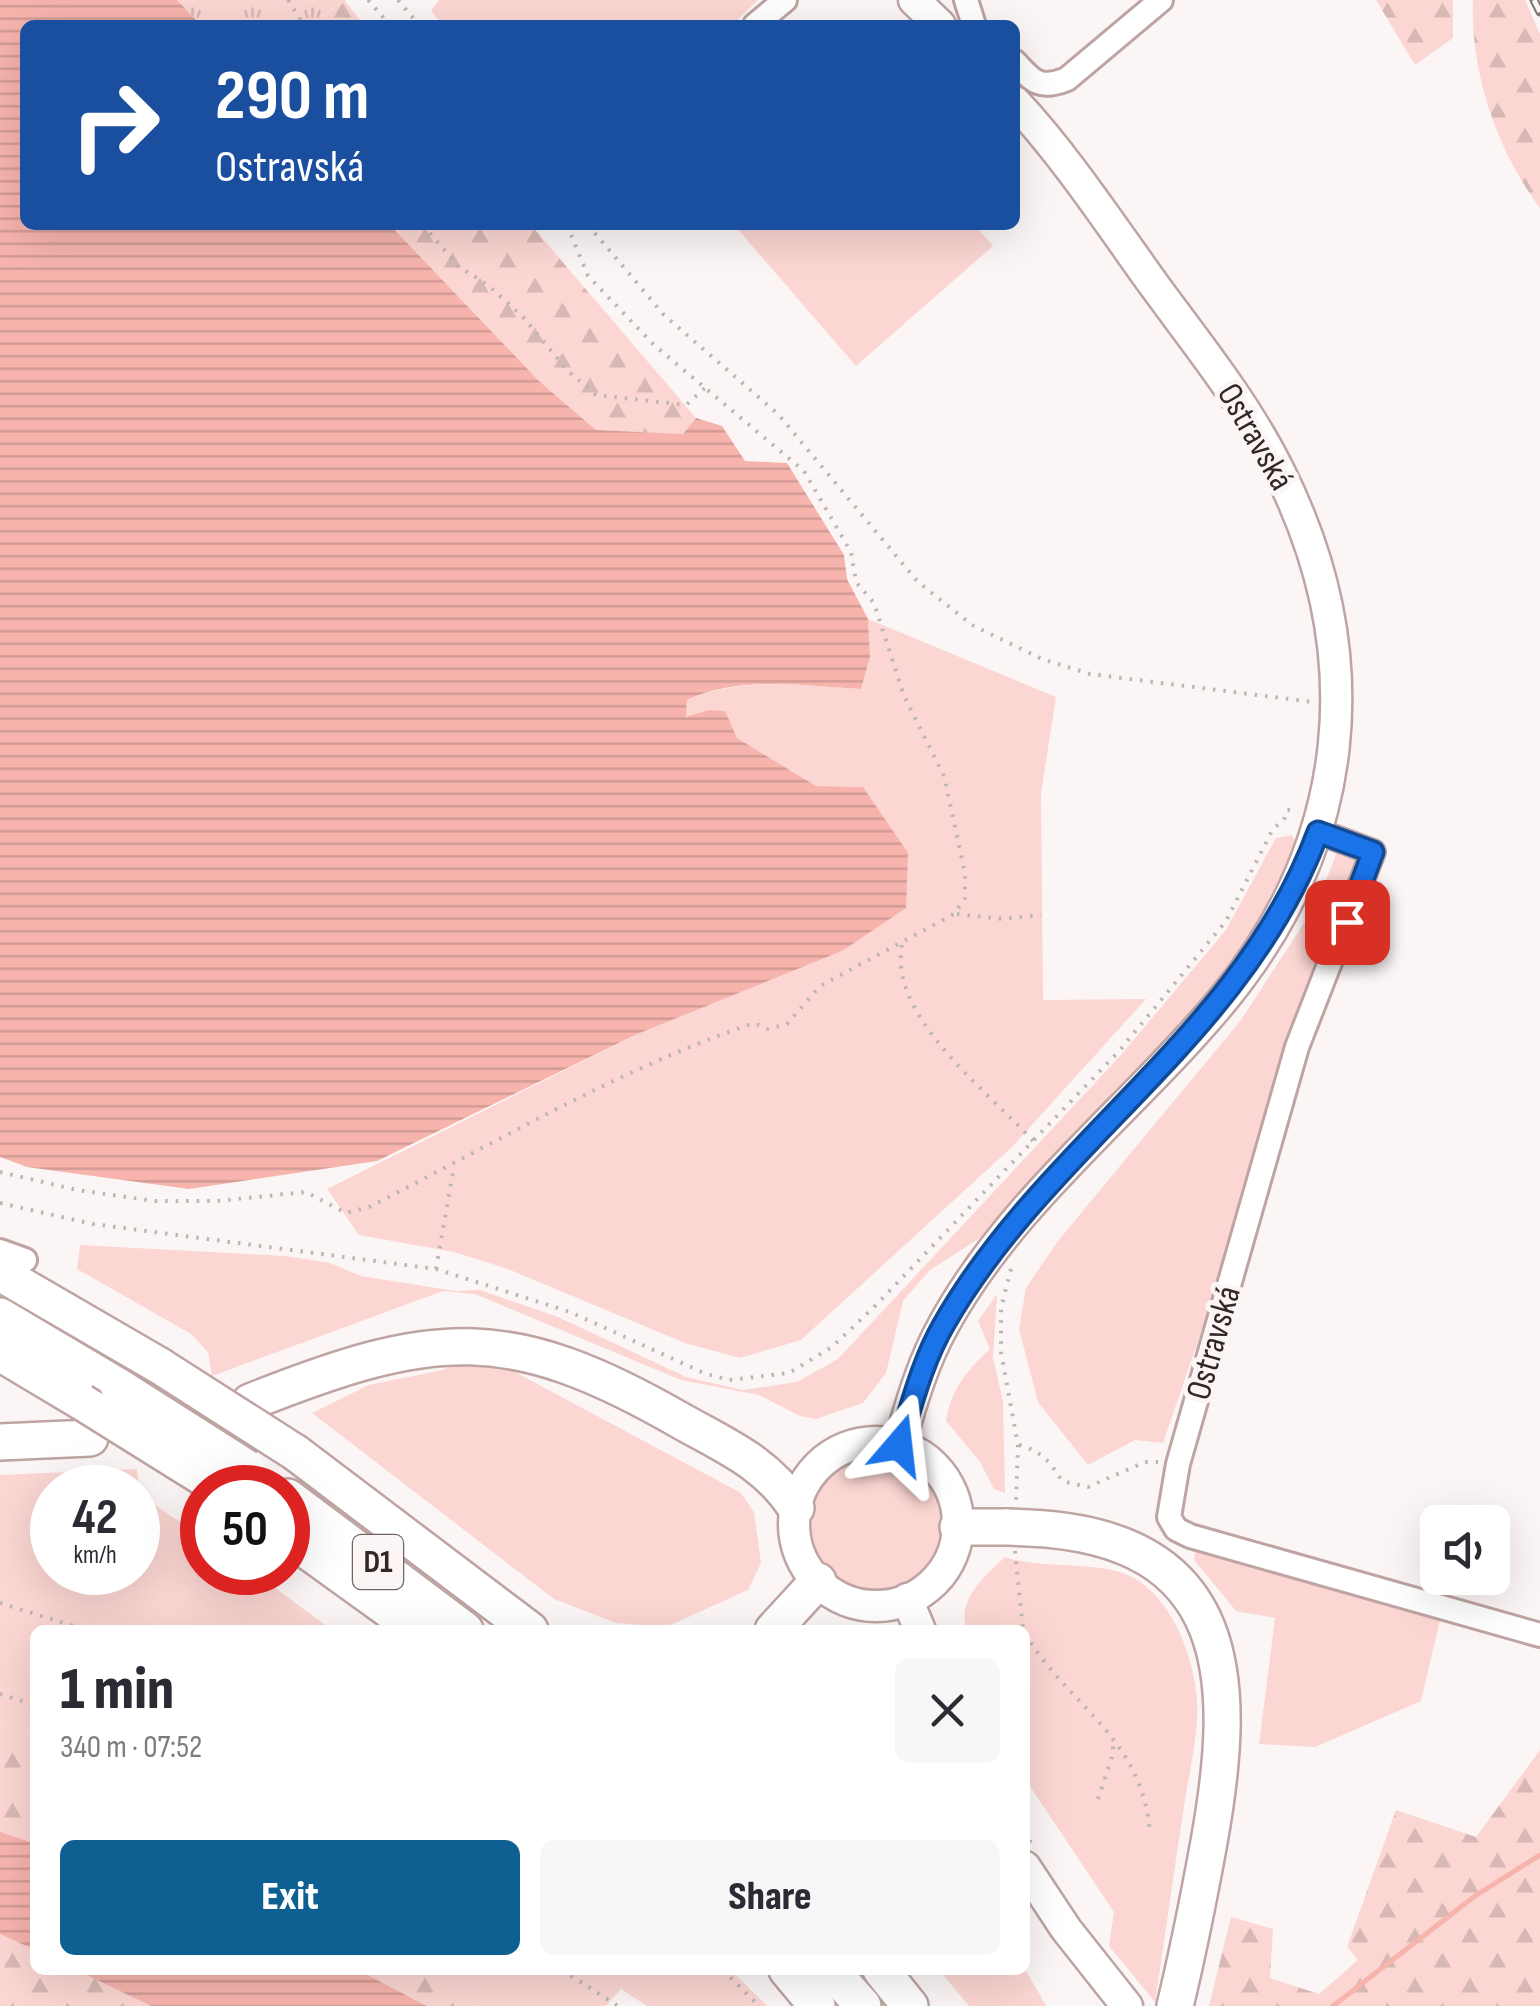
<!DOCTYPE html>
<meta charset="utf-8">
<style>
body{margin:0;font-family:"Sofia Sans Condensed",sans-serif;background:#f7f7f7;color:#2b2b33;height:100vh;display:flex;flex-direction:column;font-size:38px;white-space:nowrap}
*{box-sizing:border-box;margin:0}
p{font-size:32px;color:#7c7c81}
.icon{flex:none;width:55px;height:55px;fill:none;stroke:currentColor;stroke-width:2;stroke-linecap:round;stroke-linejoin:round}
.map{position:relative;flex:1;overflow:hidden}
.side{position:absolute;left:30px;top:1625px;width:1000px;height:350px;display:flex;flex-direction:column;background:#fff;border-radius:15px;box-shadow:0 10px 40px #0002}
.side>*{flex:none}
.top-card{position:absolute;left:20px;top:20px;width:1000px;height:210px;border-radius:15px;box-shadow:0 10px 40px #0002;background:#1a4fa0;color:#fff;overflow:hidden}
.buttons{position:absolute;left:1420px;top:1505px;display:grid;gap:20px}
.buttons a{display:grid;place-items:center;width:90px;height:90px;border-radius:15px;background:#fff;box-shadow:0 10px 40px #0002;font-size:50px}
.speed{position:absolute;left:30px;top:1465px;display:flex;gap:20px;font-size:50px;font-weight:700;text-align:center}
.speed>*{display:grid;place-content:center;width:130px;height:130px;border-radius:50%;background:#fff;box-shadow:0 10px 40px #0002;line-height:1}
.speed small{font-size:25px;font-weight:400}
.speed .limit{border:15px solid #d22;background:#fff;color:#111}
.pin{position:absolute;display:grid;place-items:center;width:85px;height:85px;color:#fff;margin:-42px;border-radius:20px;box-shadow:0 5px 15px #0006}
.me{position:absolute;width:110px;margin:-55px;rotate:17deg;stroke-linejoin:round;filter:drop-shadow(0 0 8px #0008)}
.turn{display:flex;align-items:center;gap:35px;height:210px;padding:0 30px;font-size:45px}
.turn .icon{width:130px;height:130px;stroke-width:2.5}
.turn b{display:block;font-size:70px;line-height:85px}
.round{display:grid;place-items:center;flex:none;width:105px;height:105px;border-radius:15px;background:#f7f7f7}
.headline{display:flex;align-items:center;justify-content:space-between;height:170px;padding:0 30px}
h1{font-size:60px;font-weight:800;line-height:75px}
.primary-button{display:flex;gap:20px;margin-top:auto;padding:20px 30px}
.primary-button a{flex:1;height:115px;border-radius:15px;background:#0e6092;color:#fff;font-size:40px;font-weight:800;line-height:115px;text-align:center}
.primary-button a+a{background:#f7f7f7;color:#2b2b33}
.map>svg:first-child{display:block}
.grass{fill:#fbd6d2;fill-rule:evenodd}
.forest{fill:url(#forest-firs)}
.park{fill:url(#park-tufts)}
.water{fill:url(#water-rules)}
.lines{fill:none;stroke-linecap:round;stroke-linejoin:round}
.stream{stroke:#f6b4ad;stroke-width:5}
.minor-casing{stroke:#bea4a2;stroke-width:28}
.major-casing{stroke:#bea4a2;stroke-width:35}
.highway-casing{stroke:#bea4a2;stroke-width:40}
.path{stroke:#bcb5b4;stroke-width:4;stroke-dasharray:2.5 8;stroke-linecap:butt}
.minor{stroke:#fff;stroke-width:22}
.major{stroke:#fff;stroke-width:30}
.highway{stroke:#fff;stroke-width:35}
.rail-casing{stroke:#7d7473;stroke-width:9}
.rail{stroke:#fbf6f5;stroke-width:5;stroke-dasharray:15;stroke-linecap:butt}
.highway-bridge-casing{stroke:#bea4a2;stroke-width:40;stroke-linecap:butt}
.highway-bridge{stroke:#fff;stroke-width:35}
.route-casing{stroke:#114b97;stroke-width:25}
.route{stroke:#1a73e8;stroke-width:18}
.labels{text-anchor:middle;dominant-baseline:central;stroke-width:10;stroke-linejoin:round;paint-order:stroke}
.shield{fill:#fbf6f5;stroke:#6e6564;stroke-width:2.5}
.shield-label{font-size:32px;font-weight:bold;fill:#312726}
.street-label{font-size:35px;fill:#312726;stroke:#fbf6f5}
</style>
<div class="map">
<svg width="1540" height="2006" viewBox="0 0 1540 2006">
<defs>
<pattern id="forest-firs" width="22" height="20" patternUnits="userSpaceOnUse" patternTransform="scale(2.5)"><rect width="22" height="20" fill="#fbd6d2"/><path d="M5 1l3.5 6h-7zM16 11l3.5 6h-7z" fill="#d8b8b4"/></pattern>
<pattern id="park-tufts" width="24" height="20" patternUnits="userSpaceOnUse" patternTransform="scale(2.5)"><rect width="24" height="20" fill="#fbd6d2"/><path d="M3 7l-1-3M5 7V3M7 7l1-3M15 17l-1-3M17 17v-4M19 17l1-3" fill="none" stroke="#d8b8b4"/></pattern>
<pattern id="water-rules" width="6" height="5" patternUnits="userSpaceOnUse" patternTransform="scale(2.5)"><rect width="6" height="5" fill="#f6b4ad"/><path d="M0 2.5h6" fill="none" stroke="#d39b95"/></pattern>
</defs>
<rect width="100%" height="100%" fill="#fbf6f5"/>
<g class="grass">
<polygon points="439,0 758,0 732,25 443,25 431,11"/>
<polygon points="734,225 975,225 993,246 856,366"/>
<path d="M868,619L1056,697L1041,793L1043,1000L1146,999L1012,1147L801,1340L740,1358L685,1343L508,1269L454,1252L359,1235L327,1189L635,1035L842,951L863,787L816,786L737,738L709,710L686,718L687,700C742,676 802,686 861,689L870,657Z"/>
<polygon points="1292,835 1298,851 1245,953 1128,1086 986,1234 930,1270 903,1301 886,1373 863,1403 816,1419 800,1416 759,1395 681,1380 475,1294 443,1291 212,1376 208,1352 191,1334 77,1269 80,1245 285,1256 330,1263 361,1276 455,1291 480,1290 558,1317 686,1377 743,1390 797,1382 838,1359 1121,1055 1226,930 1276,838"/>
<polygon points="1338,850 1351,853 1357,862 1357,877 1163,1443 1135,1440 1088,1465 1038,1402 1019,1329 1026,1288 1058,1241 1241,1020 1317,903"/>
<path d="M997,1294L993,1357L1003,1402L1005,1493L994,1489L980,1462L946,1421C951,1390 967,1370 990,1349L978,1321Z"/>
<polygon points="473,1353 516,1357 513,1371 741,1493 754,1512 761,1563 748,1590 666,1627 616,1623 554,1599 312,1413 369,1385 443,1370"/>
<circle cx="878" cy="1525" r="71"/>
<path d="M137,1469L140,1495L202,1537V1572L255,1573L332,1630H35V1732L0,1724V1475ZM52,1488H138V1572H52Z"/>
<polygon points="1195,1552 1440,1620 1421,1701 1315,1747 1259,1744 1275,1618 1236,1611 1194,1560"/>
<path d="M1005,1557C1043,1570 1098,1560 1132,1577C1172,1598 1194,1657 1197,1700C1199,1734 1189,1772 1184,1806C1174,1871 1165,1937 1155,2002L1109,1946L1114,1912L1025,1779V1630H967C956,1600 985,1576 1005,1557Z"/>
<polygon points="1025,1969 1046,2006 969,2006 939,1970"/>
<polygon points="451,1970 731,1970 767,2006 647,2006 621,1989 606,2006 479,2006"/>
</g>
<g class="forest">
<polygon points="1376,0 1453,0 1453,38 1415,65"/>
<path d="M1473,0H1525L1540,34V208C1497,151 1470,72 1473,0Z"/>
<polygon points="345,1 364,25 309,25"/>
<polygon points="390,225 531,225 696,418 683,434 596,430 539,381"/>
<polygon points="0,1724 35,1732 35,1843 0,1832"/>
<polygon points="1540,1750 1540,2006 1209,2006 1231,1917 1273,1929 1270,1978 1319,1994 1358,1960 1347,1947 1396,1810 1476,1837"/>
<polygon points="0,1934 35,1950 35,1970 76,1970 151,2006 0,2006"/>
<polygon points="358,1970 451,1970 479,2006 427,2006"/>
</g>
<polygon class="park" points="177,0 346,0 309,25 201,25"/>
<g class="water">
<path d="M0,0H177L201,25H25V225H390L539,381L596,430L683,434L696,418L722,426L745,461L787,463L844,555L847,579L868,619L870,657L861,689C803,686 742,675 687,700L686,717L709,710L725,711L737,738L816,786L863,787L908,853L906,908L842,951L635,1035L377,1161L189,1189L27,1167L0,1157Z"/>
<polygon points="0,1832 35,1843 35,1950 0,1934"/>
<polygon points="76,1970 358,1970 427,2006 151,2006"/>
</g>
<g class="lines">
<polyline class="stream" points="1333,2006 1475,1896 1540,1855"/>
<g class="minor-casing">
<g id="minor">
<polyline points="966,0 974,25"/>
<polyline points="755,25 785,0"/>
<path d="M1015,62C1033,82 1040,90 1067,79L1161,0"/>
<polyline points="1319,832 1373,852 1297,1047 1178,1464 1169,1517 1176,1529 1190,1536 1540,1635"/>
<polyline points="0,1251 25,1260"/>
</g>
</g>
<g class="major-casing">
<g id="major">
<polyline points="914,0 940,25"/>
<circle cx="876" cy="1524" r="82"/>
<path d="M899,1445C911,1404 922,1364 943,1326C1011,1201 1131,1110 1221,1002C1353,843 1371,653 1278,469C1245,403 1198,345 1154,285C1110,224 1067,158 1015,102"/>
<polyline points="907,1599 920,1630"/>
<polyline points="1025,1867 1066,1929 1127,2006"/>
</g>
</g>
<g class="highway-casing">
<g id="highway">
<polyline points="0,1273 160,1366"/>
<polyline points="0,1316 118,1386"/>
<polyline points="0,1353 82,1402"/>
<path d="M250,1402C434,1329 508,1321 683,1422C728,1447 768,1464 796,1508"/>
<polyline points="0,1442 90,1438"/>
<polyline points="296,1453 530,1630"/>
<polyline points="288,1497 465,1630"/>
<polyline points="958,1527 1008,1527"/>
<path d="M1029,1528C1235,1537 1238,1681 1209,1842C1199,1897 1188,1952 1175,2006"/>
<polyline points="288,1537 417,1630"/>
<polyline points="773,1630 818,1581"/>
<polyline points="787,1970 817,2006"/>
<polyline points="831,1970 863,2006"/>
<polyline points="881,1970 910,2006"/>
</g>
</g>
<g class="path">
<polyline points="288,0 304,25"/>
<polyline points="368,0 390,25"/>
<polyline points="398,0 419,25"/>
<polyline points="423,225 458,266 488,285 523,317 568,371 596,395 686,405 705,388"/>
<polyline points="588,225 664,315 778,414 917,581 972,625 1042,659 1090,674 1313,702"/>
<polyline points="957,914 1003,919 1041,915"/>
<path d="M902,945C888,1017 989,1092 1033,1141"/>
<path d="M0,1172L77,1190L155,1201H217L306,1192L346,1213L369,1207C498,1142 616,1070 754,1023L768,1029L787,1024L820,986L954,914L965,898V873L944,776L904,696L874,603L856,582L851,552L804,471L654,345L588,276L567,225"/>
<polyline points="0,1203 93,1224 436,1269 570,1312 704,1373 729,1380 789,1373 832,1347 876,1305 1120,1050 1226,921 1273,829 1284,820 1287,810 1296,809"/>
<polyline points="436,1269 454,1166"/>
<polyline points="1011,1269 1001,1308 1001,1352 1018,1445 1016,1502"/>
<path d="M1019,1445C1042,1451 1050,1462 1062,1481L1088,1487L1145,1462H1158"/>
<polyline points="1015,1551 1023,1630"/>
<polyline points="0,1603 86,1630"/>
<path d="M1025,1634C1070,1708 1143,1737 1150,1834"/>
<polyline points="0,1694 35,1705"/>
<polyline points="1098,1799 1113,1754 1113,1738"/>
<polyline points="1025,1831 1032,1845"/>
<polyline points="562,1970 618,2006"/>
<polyline points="723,1970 759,2006"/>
</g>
<use href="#minor" class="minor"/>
<use href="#major" class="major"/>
<use href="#highway" class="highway"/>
<g class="rail-casing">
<polyline id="rail" points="1534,0 1540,12"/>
</g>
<use href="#rail" class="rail"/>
<g class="highway-bridge-casing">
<g id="highway-bridge">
<polyline points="160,1366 296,1453"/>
<polyline points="118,1386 247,1468"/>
<polyline points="82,1402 207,1480"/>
<polyline points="1008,1527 1029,1528"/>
</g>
</g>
<use href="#highway-bridge" class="highway-bridge"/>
</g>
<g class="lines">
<g class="route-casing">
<path id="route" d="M899,1445C912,1404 922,1362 944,1324C1048,1142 1243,1036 1318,832L1373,852L1347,922"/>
</g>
<use href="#route" class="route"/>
</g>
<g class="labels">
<rect class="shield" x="353" y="1535" width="50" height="54" rx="8"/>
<g class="shield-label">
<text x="378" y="1562">D1</text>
</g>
<g class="street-label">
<text transform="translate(1255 437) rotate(60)">Ostravská</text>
<text transform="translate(1214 1343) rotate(-74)">Ostravská</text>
</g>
</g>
</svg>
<div class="buttons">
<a><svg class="icon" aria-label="sound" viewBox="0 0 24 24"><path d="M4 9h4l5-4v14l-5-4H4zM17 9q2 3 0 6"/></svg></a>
</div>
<div class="speed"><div>42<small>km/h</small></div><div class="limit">50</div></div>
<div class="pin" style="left:1347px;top:922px;background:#d93025"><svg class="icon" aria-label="arrive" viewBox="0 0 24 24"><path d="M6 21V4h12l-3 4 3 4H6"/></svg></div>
<svg class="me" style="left:899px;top:1445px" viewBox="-20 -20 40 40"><path d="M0-17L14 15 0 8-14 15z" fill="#1a73e8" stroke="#fff" stroke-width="4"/></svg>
<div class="top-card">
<div class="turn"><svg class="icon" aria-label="right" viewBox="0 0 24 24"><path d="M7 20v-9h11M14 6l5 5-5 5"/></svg><div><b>290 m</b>Ostravská</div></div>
</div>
<section class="side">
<div class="headline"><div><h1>1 min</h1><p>340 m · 07:52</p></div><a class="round"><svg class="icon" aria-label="close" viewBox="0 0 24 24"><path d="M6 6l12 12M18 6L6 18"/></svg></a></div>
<div class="primary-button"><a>Exit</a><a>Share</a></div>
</section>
</div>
